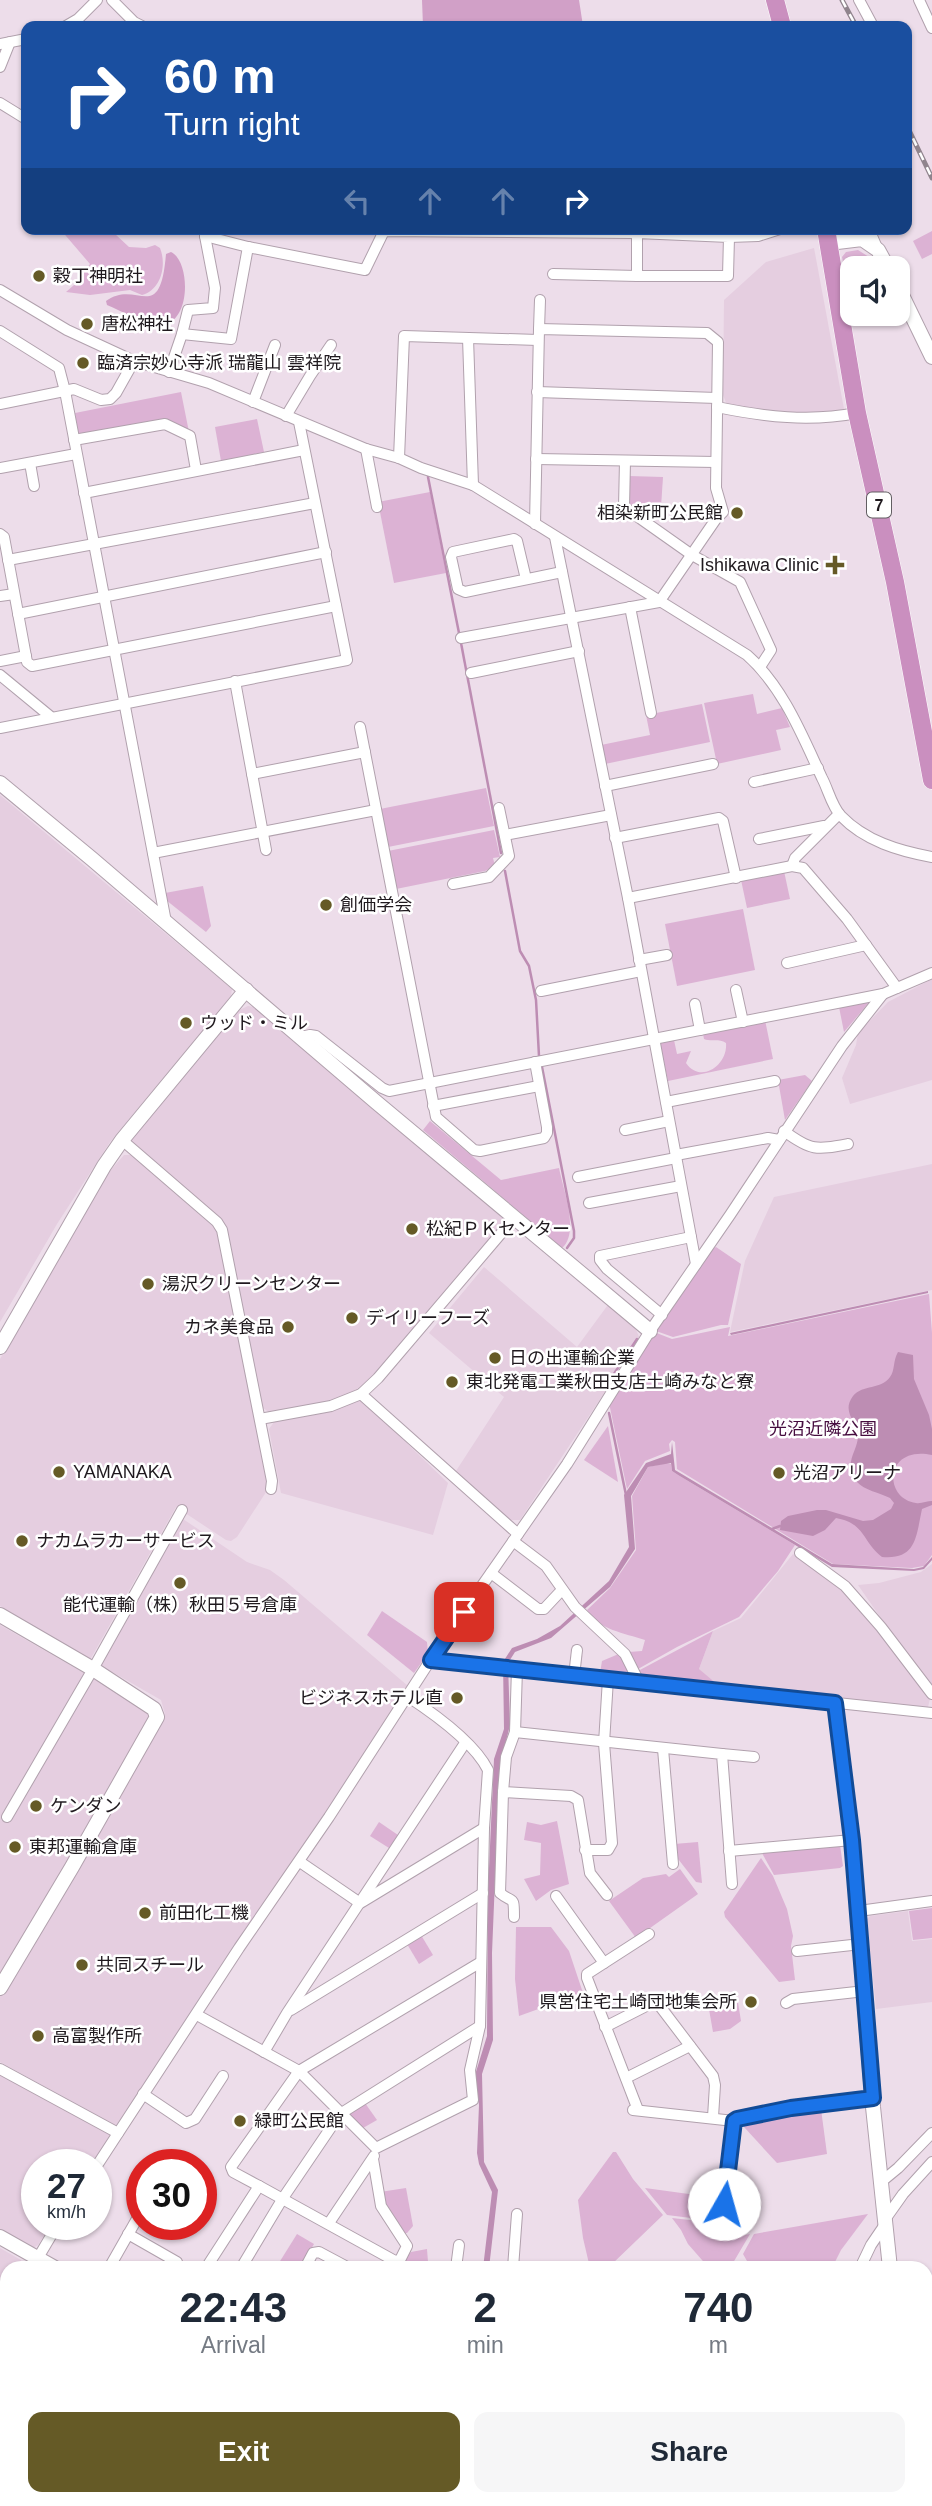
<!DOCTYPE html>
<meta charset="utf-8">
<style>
body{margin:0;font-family:Arial,"Noto Sans JP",sans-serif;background:#f6f6f7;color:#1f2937;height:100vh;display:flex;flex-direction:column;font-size:26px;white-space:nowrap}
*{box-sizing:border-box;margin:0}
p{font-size:23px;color:#747a83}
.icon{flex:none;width:38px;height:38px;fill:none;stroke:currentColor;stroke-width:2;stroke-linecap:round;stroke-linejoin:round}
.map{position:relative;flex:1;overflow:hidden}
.panel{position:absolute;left:0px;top:2261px;width:933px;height:245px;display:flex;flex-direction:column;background:#fff;border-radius:21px 21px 0 0;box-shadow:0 2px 5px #0004}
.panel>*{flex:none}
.hud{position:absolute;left:21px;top:21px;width:891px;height:214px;border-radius:14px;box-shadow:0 2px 5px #0004;background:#1a4fa0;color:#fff;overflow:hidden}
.tools{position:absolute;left:840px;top:256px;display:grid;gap:14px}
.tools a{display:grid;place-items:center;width:70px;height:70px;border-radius:14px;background:#fff;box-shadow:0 2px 5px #0004;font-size:35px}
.speed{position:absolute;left:21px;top:2149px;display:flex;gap:14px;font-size:35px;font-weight:700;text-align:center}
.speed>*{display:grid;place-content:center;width:91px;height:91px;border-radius:50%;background:#fff;box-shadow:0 2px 5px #0004;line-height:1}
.speed small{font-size:18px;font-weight:400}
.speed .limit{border:10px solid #d22;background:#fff;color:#111}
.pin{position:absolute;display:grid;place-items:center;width:60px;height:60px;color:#fff;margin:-30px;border-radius:14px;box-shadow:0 4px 10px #0006}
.me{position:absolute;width:77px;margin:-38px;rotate:7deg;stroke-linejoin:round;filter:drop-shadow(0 0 5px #0008)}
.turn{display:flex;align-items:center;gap:24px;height:147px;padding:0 28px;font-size:32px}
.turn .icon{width:91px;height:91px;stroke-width:2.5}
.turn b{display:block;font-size:49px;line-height:60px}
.lanes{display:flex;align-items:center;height:66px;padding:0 28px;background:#0003;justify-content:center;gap:35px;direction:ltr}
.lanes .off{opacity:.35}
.eta{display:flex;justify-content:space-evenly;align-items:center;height:119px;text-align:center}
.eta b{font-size:42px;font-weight:700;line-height:49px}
.button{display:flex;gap:14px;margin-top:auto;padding:14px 28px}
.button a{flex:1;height:80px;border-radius:14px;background:#655a26;color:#fff;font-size:28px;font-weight:700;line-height:80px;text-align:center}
.button a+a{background:#f6f6f7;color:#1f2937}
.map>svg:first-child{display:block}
.built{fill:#e5cee0}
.green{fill:#dcb2d4}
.forest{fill:#d1a0c7}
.water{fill:#bd8db3}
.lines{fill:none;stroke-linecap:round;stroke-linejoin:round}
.stream{stroke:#bd8db3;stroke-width:2.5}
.minor-casing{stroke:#b1a1ad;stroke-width:12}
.tertiary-casing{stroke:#b1a1ad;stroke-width:16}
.trunk-casing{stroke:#fff;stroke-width:19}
.minor{stroke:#fff;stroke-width:10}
.tertiary{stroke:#fff;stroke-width:14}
.trunk{stroke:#ca8fbf;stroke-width:18}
.rail-casing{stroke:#90848d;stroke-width:5}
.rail{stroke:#fff;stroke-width:2.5;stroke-dasharray:8;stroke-linecap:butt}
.route-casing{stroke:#114b97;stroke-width:18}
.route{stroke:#1a73e8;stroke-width:12}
.poi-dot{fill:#655a26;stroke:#fff;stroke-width:2.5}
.labels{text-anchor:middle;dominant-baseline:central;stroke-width:5;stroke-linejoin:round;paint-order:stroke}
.shield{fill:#fff;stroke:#625e62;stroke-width:2}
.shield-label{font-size:16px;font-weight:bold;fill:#1f191e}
.poi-label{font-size:18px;fill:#1f191e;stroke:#fff;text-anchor:start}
.park-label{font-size:18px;fill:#460c3f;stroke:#fff}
</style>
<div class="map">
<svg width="932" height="2506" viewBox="0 0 932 2506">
<rect width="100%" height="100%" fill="#edddea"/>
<g class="built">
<polygon points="814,248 844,409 842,412 793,415 727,405 723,395 724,300 766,262"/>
<polygon points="0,795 232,989 231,996 110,1142 57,1224 0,1322"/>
<polygon points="932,979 932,1080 850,1104 842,1078 856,1045 858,1033 888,1002"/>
<polygon points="248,1006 254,1007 262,1012 503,1214 504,1219 504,1222 374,1378 357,1390 327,1402 271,1414 262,1407 227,1230 224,1223 134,1145 131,1139 235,1012"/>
<polygon points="124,1155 131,1155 217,1230 269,1481 268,1489 237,1537 231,1541 226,1540 176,1507 90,1660 0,1606 0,1359 109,1172"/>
<polygon points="932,1164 932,1290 730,1332 745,1261 774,1197"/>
<polygon points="484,1267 577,1347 610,1302 634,1325 640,1339 520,1520 505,1520 454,1474 504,1397 429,1333"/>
<polygon points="357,1400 362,1400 448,1483 433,1535 281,1493 269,1429 274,1422 327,1411"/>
<polygon points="183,1519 247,1562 270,1570 284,1580 408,1686 286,1874 116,2126 0,2062 0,1994 163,1721 165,1714 161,1700 100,1665"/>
<polygon points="793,1554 843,1589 864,1611 930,1699 928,1707 718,1687 699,1669 713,1631 741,1618"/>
<polygon points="932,1564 932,1692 858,1585 879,1583 921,1572"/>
<polygon points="0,1625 145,1708 153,1718 0,1974"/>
<polygon points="908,1911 912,1941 932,1939 932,2002 876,2009 867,1919 870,1916"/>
<polygon points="0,2072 112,2133 91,2165 37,2165 37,2224 51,2224 38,2245 33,2248 0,2232"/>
<polygon points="0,2248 21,2260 23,2267 7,2268 7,2305 0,2321"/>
<polygon points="407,2499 538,2499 537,2506 402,2506"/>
</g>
<g class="green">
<path d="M60,229H114L115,234L129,247L146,248L155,245L160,248C167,265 161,290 142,295L130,290L90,295L66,292L82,278L83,273L90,264Z"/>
<polygon points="932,231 932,254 922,259 913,241"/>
<polygon points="858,250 869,257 871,264 862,268 852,268 852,272 846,276 842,257 846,252"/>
<polygon points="181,392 189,432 167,420 84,435 78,433 75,413"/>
<polygon points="257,419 264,452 221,461 215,427"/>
<polygon points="629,476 663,477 661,507 638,513 629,506"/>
<polygon points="430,492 446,573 394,583 378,502"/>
<polygon points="753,694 757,714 782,708 790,727 776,730 781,750 717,764 704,703"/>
<polygon points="702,704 710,742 605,764 601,745 650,735 646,715"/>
<polygon points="486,788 494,826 388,847 380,809"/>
<polygon points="494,830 500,857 493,858 495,866 485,871 396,889 388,851"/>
<polygon points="784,871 790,899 747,908 741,880"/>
<polygon points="203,886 211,926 206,932 166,900 165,893"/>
<polygon points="743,909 755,970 677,986 665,924"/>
<polygon points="871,1000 844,1032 839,1007"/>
<path d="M765,1020L773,1059L668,1081L660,1043L674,1040L677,1054L691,1051L686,1063C700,1084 728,1066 726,1043C719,1038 711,1042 704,1039L703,1034Z"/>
<polygon points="805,1075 812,1081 785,1120 778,1080"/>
<path d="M430,1121L501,1180L559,1168C563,1189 580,1233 562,1248L423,1130Z"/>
<polygon points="716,1247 741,1264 728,1325 721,1325 673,1337 656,1331 711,1250"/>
<polygon points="929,1294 932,1333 932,1555 924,1566 912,1568 833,1564 677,1469 675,1442 672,1440 669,1444 670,1451 645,1461 627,1489 609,1403 654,1332 672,1339 730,1327 728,1336"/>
<polygon points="608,1426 618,1482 584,1460"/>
<path d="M666,1463L671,1464L672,1471L678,1475L795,1545L778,1571L739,1617L677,1647L638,1669L629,1652L642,1651L645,1640C624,1633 599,1630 587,1610L610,1588L636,1550L632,1496L648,1467Z"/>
<polygon points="382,1611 427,1642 428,1653 414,1673 367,1635"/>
<polygon points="713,1631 699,1669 718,1685 641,1678 638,1671"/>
<polygon points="621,1653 632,1676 600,1673 602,1661"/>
<polygon points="557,1821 569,1884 551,1890 536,1901 524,1879 540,1875 541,1843 524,1840 527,1822 541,1825"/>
<polygon points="379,1822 398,1835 389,1848 370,1836"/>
<polygon points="698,1842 702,1883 696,1882 675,1855 674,1844"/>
<polygon points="840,1845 843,1866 840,1868 774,1875 762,1853"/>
<polygon points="761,1858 773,1876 787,1909 793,1936 791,1946 795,1980 779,1982 725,1917 724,1912"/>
<polygon points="680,1869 698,1894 636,1938 609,1901 643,1878 666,1874 669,1877"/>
<polygon points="932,1908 932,1938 913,1940 909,1911"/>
<polygon points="516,1927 551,1927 569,1951 583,1993 519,2016 515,1979"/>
<polygon points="421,1935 433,1955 419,1964 407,1944"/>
<polygon points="717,1996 718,2000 737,1996 741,2021 730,2029 713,2032 707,1998"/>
<polygon points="365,2103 377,2120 363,2128 347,2113"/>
<polygon points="821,2109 827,2154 777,2163 744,2127 743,2122"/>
<polygon points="613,2152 616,2152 633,2179 663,2215 611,2265 611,2268 590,2268 583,2238 578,2200"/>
<polygon points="406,2188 413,2226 407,2233 402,2233 382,2201 380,2192"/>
<polygon points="645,2188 718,2198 715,2221 667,2215"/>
<polygon points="868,2214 841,2250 832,2268 751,2268 743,2254 754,2234"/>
<polygon points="672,2218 716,2223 716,2231 719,2239 722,2240 750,2234 730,2268 709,2268 688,2244 681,2230"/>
<polygon points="297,2234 314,2244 300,2268 281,2268 277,2266"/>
<polygon points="427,2249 428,2262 425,2268 416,2268 403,2260 411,2252"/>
</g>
<g class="forest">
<polygon points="422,0 579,0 583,26 423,26"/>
<path d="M171,252C191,261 192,327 158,325C142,324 122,311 107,305L106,301C137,278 160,327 166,254Z"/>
</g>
<g class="water">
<polygon points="928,1291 928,1293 731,1335 730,1333"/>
<path d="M898,1352L913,1355L914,1379L929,1415L932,1429V1455C884,1445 883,1499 916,1503C921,1504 927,1501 932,1501V1505L922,1509C916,1536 917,1560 882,1557C862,1541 865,1523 836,1518L825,1530L813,1536L780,1530L781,1521L788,1516L817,1510H826L863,1521L873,1520L891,1509L894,1503L890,1498C880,1493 864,1490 857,1482C842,1464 858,1451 858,1436C857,1421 841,1412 853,1396C863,1384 881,1390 890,1377C895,1371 893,1360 898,1352Z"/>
<polygon points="672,1442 675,1470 832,1564 914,1569 923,1567 932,1557 932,1560 924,1569 914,1571 832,1567 678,1475 672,1471 671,1463 648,1467 631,1496 635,1549 610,1587 551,1638 515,1652 508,1663 510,1725 500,1766 496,1855 492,1953 493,2040 482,2074 484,2162 498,2190 489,2268 483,2268 492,2192 479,2164 477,2153 479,2105 475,2075 487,2036 488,1890 494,1759 504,1729 503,1662 512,1648 537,1639 560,1626 609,1581 629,1547 624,1495 646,1463 671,1454"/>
</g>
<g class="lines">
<g class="stream">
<polyline points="428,477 459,633"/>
<polyline points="461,643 501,853"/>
<polyline points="505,871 520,951 529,966 536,1000 539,1056"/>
<polyline points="542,1067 574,1231 574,1238 567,1248"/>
<polyline points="604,1389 637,1339"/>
<polyline points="609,1413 626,1495"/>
<polyline points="772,1529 780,1526"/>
</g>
<g class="minor-casing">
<g id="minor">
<polyline points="112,0 134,22 142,26"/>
<polyline points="859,0 873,26"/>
<polyline points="919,0 932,28"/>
<polyline points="66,26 78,19 97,0"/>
<polyline points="0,44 26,39"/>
<polyline points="0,67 10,42"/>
<polyline points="0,103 26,119"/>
<polyline points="206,229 205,236 248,247 365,270 384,231 637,233 729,237 728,276 637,276 637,229"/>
<polyline points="730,229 729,237 758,236 780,229"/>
<polyline points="869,229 878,250"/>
<polyline points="553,274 637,276"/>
<path d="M0,290L67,330L134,361L209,383L366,449L399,458L421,468L473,485L747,655C783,687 802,735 822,778C828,789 832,807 841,816C865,841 899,851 932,857"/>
<polyline points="539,329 540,300"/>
<polyline points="0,331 59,368 65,391 166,922"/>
<polyline points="182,334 188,310 213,308 215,288 205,236"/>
<polyline points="468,338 473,485"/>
<polyline points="169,372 182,334 231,339 248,247"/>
<polyline points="537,392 717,398"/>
<polyline points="253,402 275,345"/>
<polyline points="0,404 74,389 101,400 110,399 116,393 134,361"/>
<path d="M717,407C765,417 810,422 857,413"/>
<polyline points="286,416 310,376 331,345"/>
<polyline points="74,440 165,424 190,436 196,470"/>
<polyline points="366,449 377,507"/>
<polyline points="399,458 404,336 538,340"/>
<polyline points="536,459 716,462"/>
<polyline points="625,461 624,507 692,555 740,582 771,650 760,667"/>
<polyline points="30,463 34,486"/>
<polyline points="0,468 76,454"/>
<polyline points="84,493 304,450"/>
<polyline points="0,534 4,537 27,662 32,666 336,606"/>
<polyline points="555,537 628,898 696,1264"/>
<polyline points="8,560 315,503"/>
<polyline points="526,579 517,541 514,539 453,552 451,557 458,589 465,592 562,572"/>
<polyline points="0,596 14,594"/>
<polyline points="630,607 651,713"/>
<polyline points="18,614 326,552"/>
<polyline points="461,638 659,602 716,519 723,512 716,488 718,342 707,333 539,329 535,524"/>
<polyline points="0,661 26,656"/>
<polyline points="471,673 579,651"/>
<polyline points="0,675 51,717"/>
<polyline points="235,681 266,850"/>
<polyline points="360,727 436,1117 474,1150 480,1151 544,1138 547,1133 547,1127 535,1062"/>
<polyline points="0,728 347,660 299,422"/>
<polyline points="252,774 365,752"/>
<polyline points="754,782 818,768"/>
<polyline points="605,786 713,764"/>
<polyline points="505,835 611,815"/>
<polyline points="615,838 719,818 723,821 736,878"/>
<polyline points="759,839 824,826"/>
<polyline points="153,853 376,810"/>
<polyline points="792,866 795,858 839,814"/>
<polyline points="453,884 489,877 509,856 499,808"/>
<polyline points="628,898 792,866 803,868 847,919 897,988"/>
<polyline points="639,960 667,955"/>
<polyline points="787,963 866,945"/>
<polyline points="736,990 743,1022"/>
<polyline points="541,991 641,971"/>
<polyline points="695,1004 700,1030"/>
<polyline points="301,1037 310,1035 316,1036 382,1088 389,1091 883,994 932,973"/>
<polyline points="666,1102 775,1081"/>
<polyline points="433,1106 539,1086"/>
<polyline points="625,1130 669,1121"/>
<path d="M784,1131C811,1151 816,1150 848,1144"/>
<polyline points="122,1140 217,1222 222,1230 272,1481 271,1489"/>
<polyline points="676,1155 768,1138 779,1140"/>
<polyline points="578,1177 676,1158"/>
<polyline points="589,1203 681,1186"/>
<polyline points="662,1315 607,1269 600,1260 600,1256 691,1237"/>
<polyline points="361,1394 518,1534"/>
<polyline points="260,1419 331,1406 361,1394 378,1378 515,1217"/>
<polyline points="513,1541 546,1566 575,1607 625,1654 639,1682"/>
<polyline points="800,1553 845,1586 881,1627 932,1694"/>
<polyline points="491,1573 538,1609 544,1609 559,1593"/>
<polyline points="431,1660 932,1713"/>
<polyline points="574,1676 577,1650"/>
<polyline points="515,1732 722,1754 732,1884"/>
<polyline points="663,1749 673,1864"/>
<polyline points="722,1754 754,1757"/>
<polyline points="503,1792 571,1796 578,1800 590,1873 607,1895"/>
<polyline points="7,1817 93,1669 182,1510"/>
<polyline points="585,1850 608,1850 612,1843 604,1743 608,1679"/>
<polyline points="729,1851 852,1840"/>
<polyline points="300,1862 360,1903"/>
<polyline points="556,1896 604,1963"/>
<polyline points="362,1902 484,1828"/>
<polyline points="859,1911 932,1901"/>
<path d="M514,1917C514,1894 513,1904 500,1893L503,1792L506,1757L515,1732L517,1669"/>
<polyline points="797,1951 861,1944"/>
<polyline points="786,2003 793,1999 865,1991"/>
<polyline points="291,2010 483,1893"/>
<path d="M197,2015L299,2071L376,2148L473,2100L470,2070L480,2026L484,1828L488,1770C474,1742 433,1713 407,1696"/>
<polyline points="605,2027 656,2001 713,2076 715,2085 713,2117"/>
<polyline points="264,2052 287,2013 465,1743"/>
<polyline points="0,2069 118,2133"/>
<polyline points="626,2078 690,2046"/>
<polyline points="143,2094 186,2123 195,2119 223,2076"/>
<polyline points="633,2110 734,2121"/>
<polyline points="638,2110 587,1978 587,1974 649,1934"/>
<polyline points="96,2167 239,1948 329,1817 437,1650 567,1464 650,1331 730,1215 842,1046 883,994"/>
<polyline points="881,2182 898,2168 932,2133"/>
<polyline points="259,2186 233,2172 231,2167 299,2071 481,1962"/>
<polyline points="201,2195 202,2195"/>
<polyline points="724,2204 734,2121 737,2119 791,2108 873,2098"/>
<polyline points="886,2218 903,2194 932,2162"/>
<polyline points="329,2223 374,2156"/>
<polyline points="128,2234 177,2262"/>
<polyline points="32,2268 58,2224"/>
<polyline points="109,2268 142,2210"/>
<polyline points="206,2268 259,2186 395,2261 400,2260 407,2246 381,2206 373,2159"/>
<polyline points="241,2268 283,2198 340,2114 480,2026"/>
<polyline points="305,2268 313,2253 319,2252 349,2268"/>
<polyline points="456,2268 459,2245"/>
<polyline points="513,2268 517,2214"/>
<polyline points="860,2268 871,2245 886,2223"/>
<polyline points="926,2284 932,2283"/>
<polyline points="0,2341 7,2325"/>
<polyline points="926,2461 932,2460"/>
<polyline points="700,2506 702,2499"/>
<polyline points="794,2506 795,2499"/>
</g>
</g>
<g class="tertiary-casing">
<g id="tertiary">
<polyline points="829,243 862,239 878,250 888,268"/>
<polyline points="898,287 932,357"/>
<polyline points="0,783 92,859 376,1102 650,1331"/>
<polyline points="0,1347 104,1166 122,1140 246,990"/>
<polyline points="0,1615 93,1669 154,1709 157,1717 72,1867 0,1988"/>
<polyline points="835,1703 852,1840 873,2107 890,2268"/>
<polyline points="0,2237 55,2268"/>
<polyline points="590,2499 608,2506"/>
<polyline points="907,2499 908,2506"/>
</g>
</g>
<g class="trunk-casing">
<g id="trunk">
<polyline points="775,0 782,26"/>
<polyline points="826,229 857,413 895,582 932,780"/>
</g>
</g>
<use href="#minor" class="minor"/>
<use href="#tertiary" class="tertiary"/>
<use href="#trunk" class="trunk"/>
<g class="rail-casing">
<g id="rail">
<polyline points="842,0 856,26"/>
<polyline points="906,124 932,178"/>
</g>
</g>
<use href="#rail" class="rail"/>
</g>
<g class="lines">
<g class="route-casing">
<polyline id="route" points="464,1612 431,1660 835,1703 852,1840 873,2098 791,2108 737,2119 734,2121 724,2204"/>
</g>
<use href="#route" class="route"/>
</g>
<g class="poi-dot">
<circle cx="39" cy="276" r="7"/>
<circle cx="87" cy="324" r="7"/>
<circle cx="83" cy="363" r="7"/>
<circle cx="737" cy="513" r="7"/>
<path d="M831.5 554.5h7v7h7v7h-7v7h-7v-7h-7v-7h7z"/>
<circle cx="326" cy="905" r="7"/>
<circle cx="186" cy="1023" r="7"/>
<circle cx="412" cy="1229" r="7"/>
<circle cx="148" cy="1284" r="7"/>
<circle cx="352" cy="1318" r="7"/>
<circle cx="288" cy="1327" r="7"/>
<circle cx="495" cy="1358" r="7"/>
<circle cx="452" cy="1382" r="7"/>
<circle cx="59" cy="1472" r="7"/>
<circle cx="779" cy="1473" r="7"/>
<circle cx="22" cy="1541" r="7"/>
<circle cx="180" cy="1583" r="7"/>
<circle cx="457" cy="1698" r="7"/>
<circle cx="36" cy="1806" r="7"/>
<circle cx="15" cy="1847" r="7"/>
<circle cx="145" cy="1913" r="7"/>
<circle cx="82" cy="1965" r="7"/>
<circle cx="751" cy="2002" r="7"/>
<circle cx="38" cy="2036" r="7"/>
<circle cx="240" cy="2121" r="7"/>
</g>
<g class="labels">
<rect class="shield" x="867" y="492.5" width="24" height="25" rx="5"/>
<g class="shield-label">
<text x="879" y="505">7</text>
</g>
<g class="poi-label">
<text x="53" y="276">穀丁神明社</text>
<text x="101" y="324">唐松神社</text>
<text x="97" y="363">臨済宗妙心寺派 瑞龍山 雲祥院</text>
<text x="723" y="513" text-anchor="end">相染新町公民館</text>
<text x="819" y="565" text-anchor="end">Ishikawa Clinic</text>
<text x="340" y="905">創価学会</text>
<text x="200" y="1023">ウッド・ミル</text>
<text x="426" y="1229">松紀ＰＫセンター</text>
<text x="162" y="1284">湯沢クリーンセンター</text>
<text x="366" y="1318">デイリーフーズ</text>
<text x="274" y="1327" text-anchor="end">カネ美食品</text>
<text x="509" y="1358">日の出運輸企業</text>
<text x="466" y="1382">東北発電工業秋田支店土崎みなと寮</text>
<text x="73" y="1472">YAMANAKA</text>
<text x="793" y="1473">光沼アリーナ</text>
<text x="36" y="1541">ナカムラカーサービス</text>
<text x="180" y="1605" text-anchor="middle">能代運輸（株）秋田５号倉庫</text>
<text x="443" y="1698" text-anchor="end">ビジネスホテル直</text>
<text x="50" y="1806">ケンダン</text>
<text x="29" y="1847">東邦運輸倉庫</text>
<text x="159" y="1913">前田化工機</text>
<text x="96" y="1965">共同スチール</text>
<text x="737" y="2002" text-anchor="end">県営住宅土崎団地集会所</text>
<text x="52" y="2036">高富製作所</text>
<text x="254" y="2121">緑町公民館</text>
</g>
<g class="park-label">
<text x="823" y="1429">光沼近隣公園</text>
</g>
</g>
</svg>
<div class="tools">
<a><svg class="icon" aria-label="sound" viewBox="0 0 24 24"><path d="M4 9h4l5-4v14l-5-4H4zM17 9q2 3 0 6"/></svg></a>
</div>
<div class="speed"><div>27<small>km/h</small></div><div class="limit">30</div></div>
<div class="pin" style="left:464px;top:1612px;background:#d93025"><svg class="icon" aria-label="arrive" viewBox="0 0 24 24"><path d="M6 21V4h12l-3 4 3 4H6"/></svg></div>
<svg class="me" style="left:724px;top:2204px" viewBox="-20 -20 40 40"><circle r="19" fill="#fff"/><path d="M0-13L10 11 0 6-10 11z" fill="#1a73e8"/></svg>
<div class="hud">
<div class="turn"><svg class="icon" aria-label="right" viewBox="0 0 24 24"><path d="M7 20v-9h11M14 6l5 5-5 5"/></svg><div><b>60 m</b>Turn right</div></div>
<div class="lanes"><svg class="icon off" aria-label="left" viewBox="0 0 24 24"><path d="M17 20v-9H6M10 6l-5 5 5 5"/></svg><svg class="icon off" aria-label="ahead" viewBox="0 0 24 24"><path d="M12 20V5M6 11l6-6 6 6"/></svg><svg class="icon off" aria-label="ahead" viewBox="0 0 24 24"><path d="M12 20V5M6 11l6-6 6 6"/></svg><svg class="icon" aria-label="right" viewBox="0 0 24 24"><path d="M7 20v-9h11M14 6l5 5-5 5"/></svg></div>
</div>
<section class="panel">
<div class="eta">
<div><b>22:43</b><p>Arrival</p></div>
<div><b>2</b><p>min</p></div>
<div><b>740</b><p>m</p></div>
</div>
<div class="button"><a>Exit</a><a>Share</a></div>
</section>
</div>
